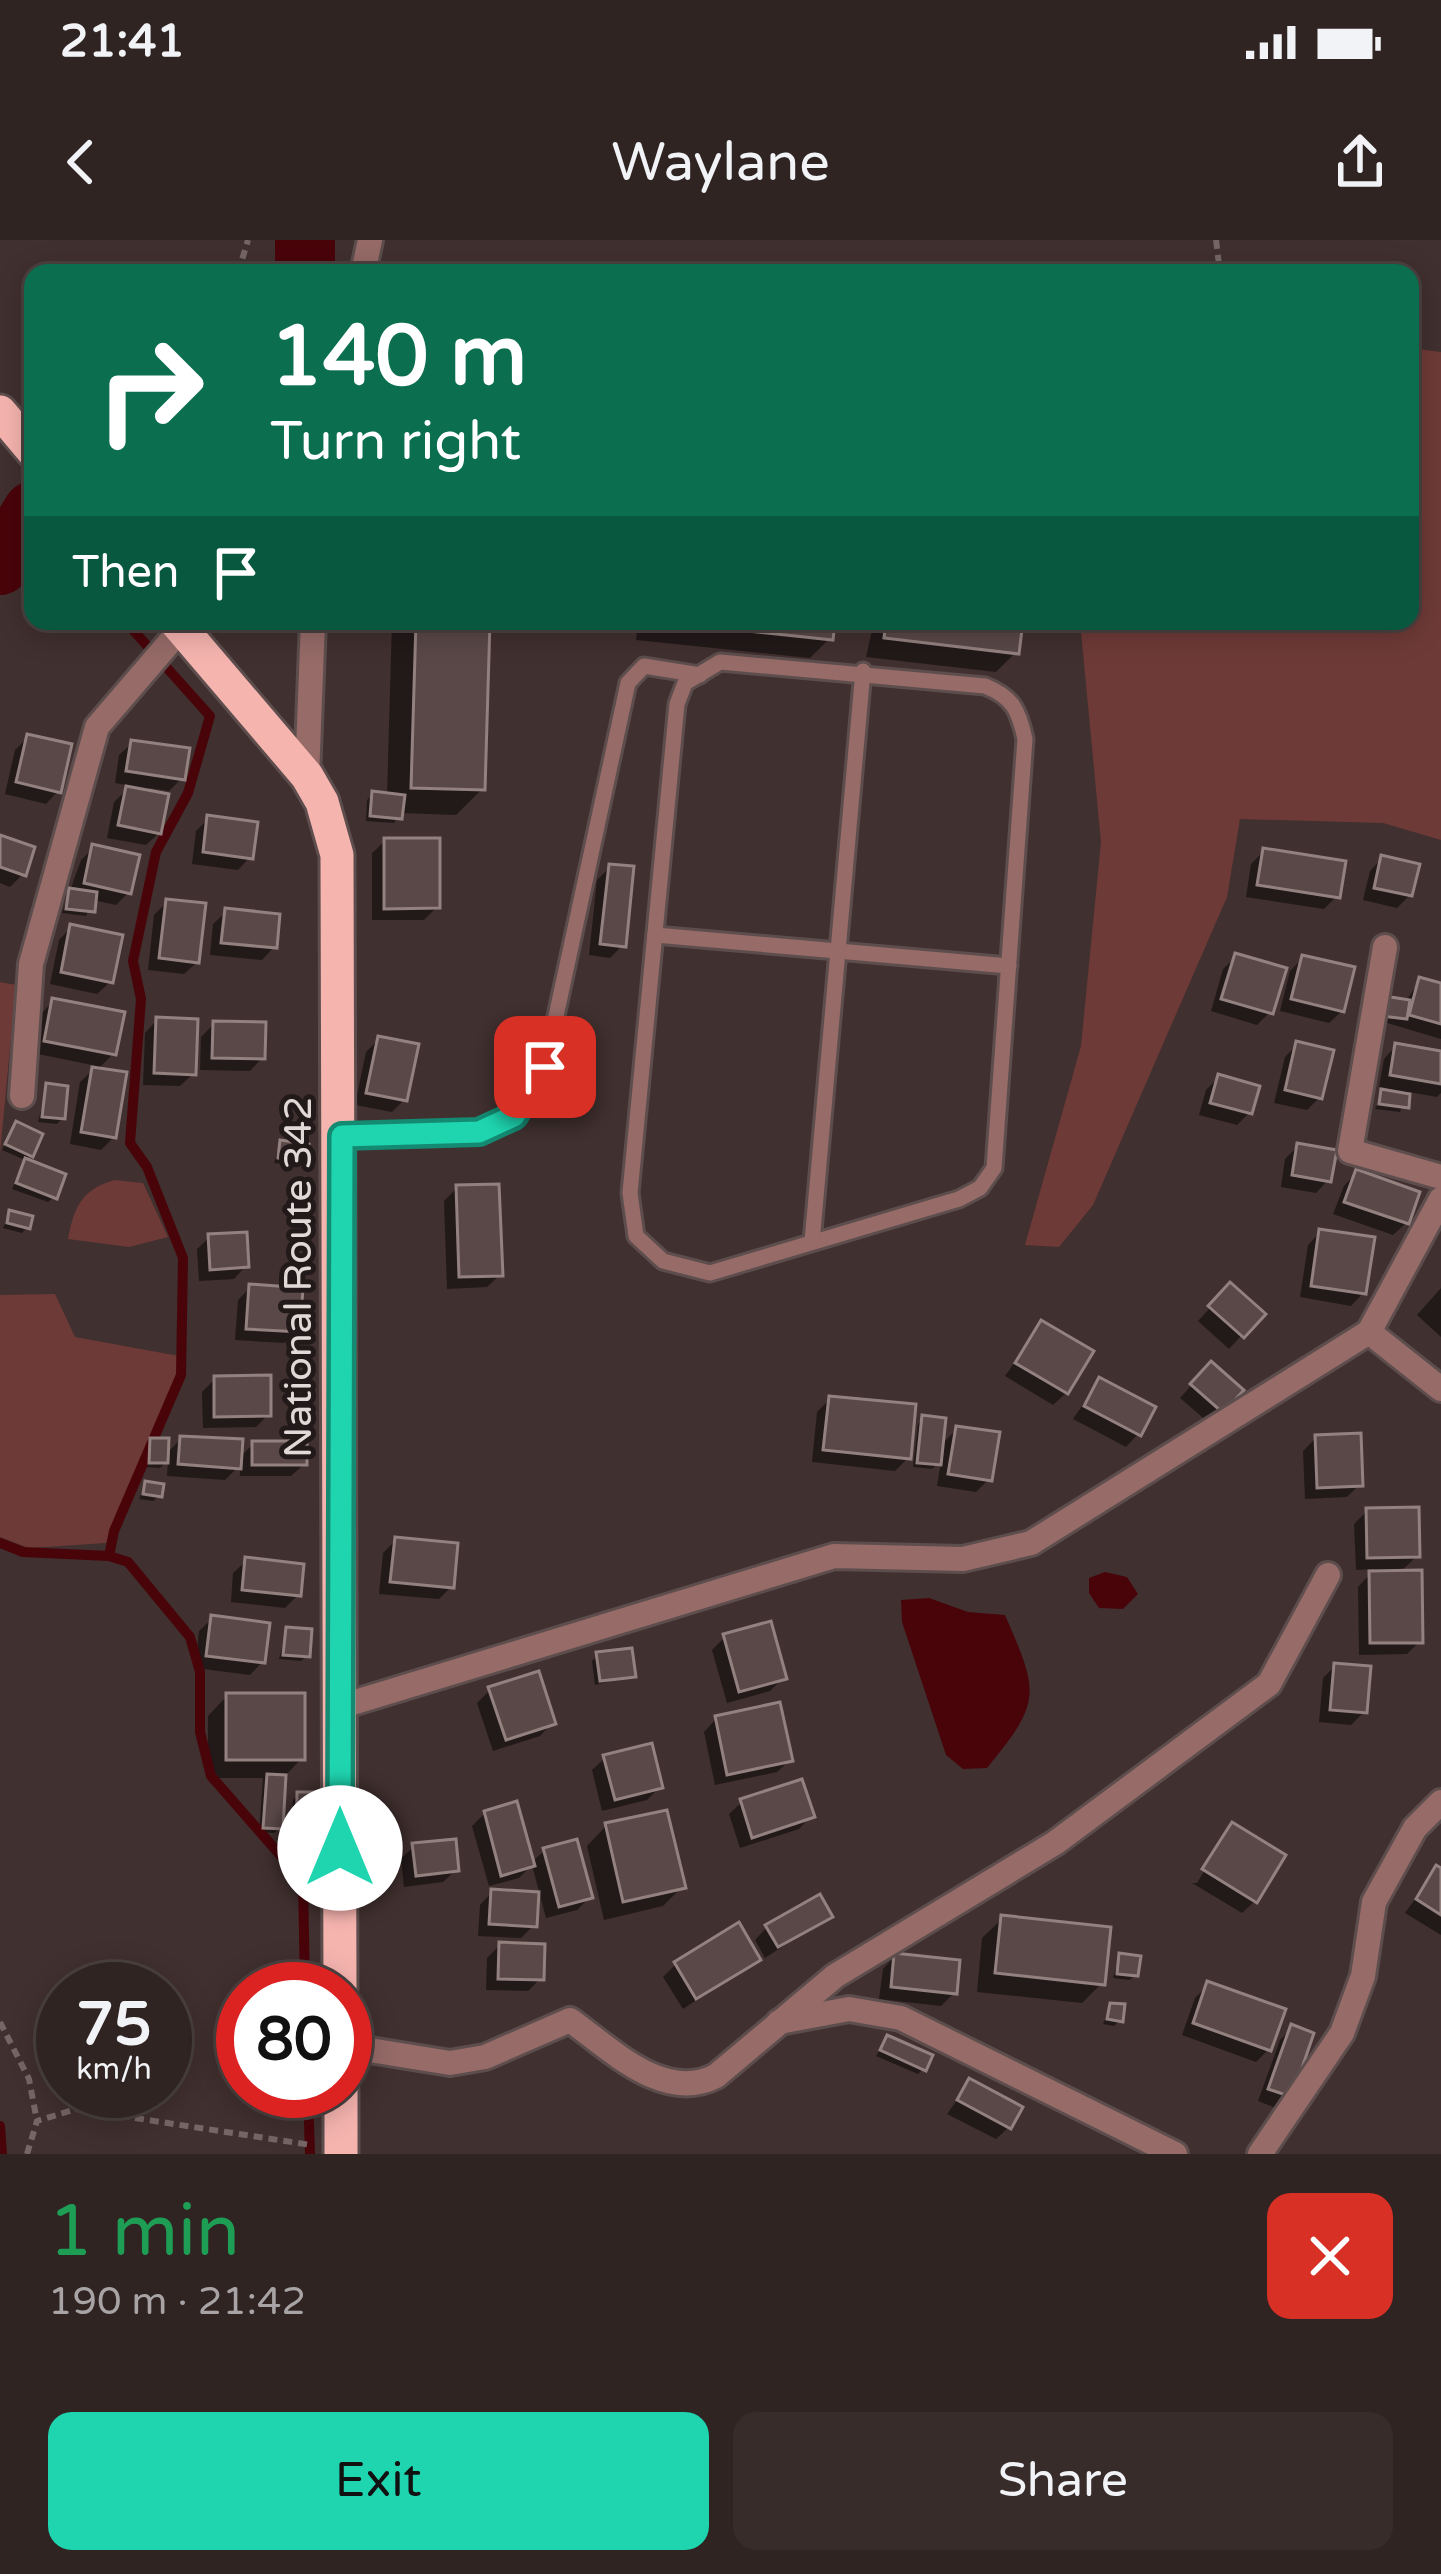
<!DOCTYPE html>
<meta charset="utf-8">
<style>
body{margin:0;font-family:"Varela Round",sans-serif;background:#382c2b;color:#f1f3f6;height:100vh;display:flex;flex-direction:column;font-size:45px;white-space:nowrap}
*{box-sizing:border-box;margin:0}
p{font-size:39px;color:#a8a4a6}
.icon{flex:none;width:66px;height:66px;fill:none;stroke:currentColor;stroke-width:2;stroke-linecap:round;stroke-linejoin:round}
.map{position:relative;height:1914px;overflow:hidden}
.side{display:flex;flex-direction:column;background:#302423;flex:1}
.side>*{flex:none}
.guide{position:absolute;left:24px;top:24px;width:1395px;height:366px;border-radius:24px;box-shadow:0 6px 30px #0003,0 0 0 3px #4b4141;background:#0b6e4f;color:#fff;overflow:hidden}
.speed{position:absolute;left:36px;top:1722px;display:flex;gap:24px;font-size:60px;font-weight:700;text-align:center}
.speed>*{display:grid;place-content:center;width:156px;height:156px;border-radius:50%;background:#302423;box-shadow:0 6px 30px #0003,0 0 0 3px #4b4141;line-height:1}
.speed small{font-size:30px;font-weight:400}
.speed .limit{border:18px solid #d22;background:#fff;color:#111}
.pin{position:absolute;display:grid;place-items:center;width:102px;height:102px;color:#fff;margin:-51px;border-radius:24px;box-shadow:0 6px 18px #0006}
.me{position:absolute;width:132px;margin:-66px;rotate:0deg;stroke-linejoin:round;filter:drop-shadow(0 0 9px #0008)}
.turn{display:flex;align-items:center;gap:42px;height:252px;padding:0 48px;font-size:54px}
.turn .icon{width:156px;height:156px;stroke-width:2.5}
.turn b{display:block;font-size:84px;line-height:102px}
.then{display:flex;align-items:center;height:114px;padding:0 48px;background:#0003;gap:24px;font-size:45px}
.round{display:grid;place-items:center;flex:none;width:126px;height:126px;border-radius:24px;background:#382c2b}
.summary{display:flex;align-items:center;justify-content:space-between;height:204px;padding:0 48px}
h1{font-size:72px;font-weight:600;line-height:90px;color:#1e9e55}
.action{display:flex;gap:24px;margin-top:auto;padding:24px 48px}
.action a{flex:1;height:138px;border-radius:24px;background:#1fd5b0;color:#111;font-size:48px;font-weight:600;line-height:138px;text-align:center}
.action a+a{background:#382c2b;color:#f1f3f6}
.status{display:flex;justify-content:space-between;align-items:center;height:84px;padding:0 60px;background:#302423;direction:ltr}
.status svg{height:33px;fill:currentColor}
header{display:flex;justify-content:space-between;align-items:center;height:156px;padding:0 48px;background:#302423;font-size:54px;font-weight:600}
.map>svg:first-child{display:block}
.green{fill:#6e3a37}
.water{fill:#49040a}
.shadow{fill:#0007}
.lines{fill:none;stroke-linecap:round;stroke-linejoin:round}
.stream{stroke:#49040a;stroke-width:10}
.river{stroke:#49040a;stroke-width:60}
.building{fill:#594847;stroke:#93817f;stroke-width:3}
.service-casing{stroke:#5d4e4d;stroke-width:21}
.minor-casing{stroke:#5d4e4d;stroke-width:30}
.trunk-casing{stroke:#5d4e4d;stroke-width:39}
.path{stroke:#766766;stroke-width:6;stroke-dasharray:9 6;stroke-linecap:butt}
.service{stroke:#966b68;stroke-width:15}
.minor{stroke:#966b68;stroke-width:24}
.trunk{stroke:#f6b4af;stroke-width:33}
.route-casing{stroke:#148a72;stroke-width:30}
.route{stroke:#1fd5b0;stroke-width:21}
.labels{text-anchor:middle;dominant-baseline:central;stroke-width:10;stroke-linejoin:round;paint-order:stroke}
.street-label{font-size:39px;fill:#e2d8d7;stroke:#221a1a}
</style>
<div class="status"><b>21:41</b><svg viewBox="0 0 49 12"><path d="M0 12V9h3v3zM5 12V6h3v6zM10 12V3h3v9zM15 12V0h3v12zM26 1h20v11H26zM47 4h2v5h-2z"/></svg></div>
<header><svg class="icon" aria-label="back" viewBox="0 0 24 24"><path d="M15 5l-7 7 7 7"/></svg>Waylane<svg class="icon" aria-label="share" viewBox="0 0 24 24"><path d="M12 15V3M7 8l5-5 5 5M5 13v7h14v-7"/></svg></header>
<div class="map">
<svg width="1441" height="1914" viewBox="0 0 1441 1914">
<rect width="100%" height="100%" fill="#40302f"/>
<g class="green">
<polygon points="1410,108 1441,112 1441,600 1383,583 1240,579 1227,657 1093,965 1059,1007 1025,1005 1081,806 1101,602 1080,381 1410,381"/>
<polygon points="0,742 16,745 0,913"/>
<path d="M114,940L143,943L168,997L129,1007L68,999C74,966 82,950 114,940Z"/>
<polygon points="55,1054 75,1097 179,1116 176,1138 106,1303 29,1308 0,1297 0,1055"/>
</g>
<g class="water">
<polygon points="1105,1332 1127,1337 1138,1354 1123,1369 1099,1368 1089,1353 1089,1338"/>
<path d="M929,1358L968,1372L1005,1375C1039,1453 1042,1461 987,1528L963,1529L946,1515L902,1382L901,1360Z"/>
</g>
<g class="shadow">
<polygon points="392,381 487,381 482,549 456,575 400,573 394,583 366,581 367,560 373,554 387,556"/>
<polygon points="638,381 832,381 830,398 810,418 636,400"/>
<polygon points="874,381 1014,381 1016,412 996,432 866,417"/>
<polygon points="28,497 58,551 46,564 5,554 15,510"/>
<polygon points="132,503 182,538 169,551 149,548 159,593 146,605 107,598 114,562 131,546 115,543 119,515"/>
<polygon points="208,579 250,617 238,630 192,624 196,591"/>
<polygon points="0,598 23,634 10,647 0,643"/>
<polygon points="385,601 437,667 424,680 372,680 372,613"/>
<polygon points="93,608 129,652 116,665 93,660 86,676 62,673 81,620"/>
<polygon points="1264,611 1337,656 1324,669 1246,657 1251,624"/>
<polygon points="1382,618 1410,655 1397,668 1363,660 1370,631"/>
<polygon points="610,627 623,705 610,718 589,715 597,640"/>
<polygon points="167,662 197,722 184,734 148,730 154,675"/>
<polygon points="226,672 274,707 262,720 210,715 213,684"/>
<polygon points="71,687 110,742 97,754 50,744 59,700"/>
<polygon points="1236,717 1270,772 1257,785 1211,771 1223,729"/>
<polygon points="1303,718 1342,771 1329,783 1280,771 1290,731"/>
<polygon points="1420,741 1441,746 1441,799 1377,780 1405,762"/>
<polygon points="53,761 113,814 97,830 114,897 101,910 70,904 80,842 97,826 33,813 41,774"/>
<polygon points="157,780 193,834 180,846 143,845 145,793"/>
<polygon points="214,784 262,818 250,831 200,830 201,797"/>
<polygon points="379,799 405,859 392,872 355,865 366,812"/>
<polygon points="1298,804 1319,858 1307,870 1274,863 1285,817"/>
<polygon points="1396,806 1441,814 1441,853 1437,857 1408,852 1400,872 1375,869 1387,848 1379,847 1384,819"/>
<polygon points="1218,838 1250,872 1237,885 1199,875 1206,850"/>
<polygon points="47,847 62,878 57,884 38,882"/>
<polygon points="16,885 30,915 25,920 2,910"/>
<polygon points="281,903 304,921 298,926 274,923"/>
<polygon points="1298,906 1328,940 1316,953 1281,947 1285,919"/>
<polygon points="26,921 54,957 48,962 12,949"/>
<polygon points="1356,933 1406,983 1393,995 1333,974 1344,946"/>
<polygon points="457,948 500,1035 487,1047 447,1049 444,961"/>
<polygon points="10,974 27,987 22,993 3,988"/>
<polygon points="1320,992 1363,1053 1351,1066 1300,1057 1308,1005"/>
<polygon points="210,997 246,1026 234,1039 199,1041 197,1009"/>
<polygon points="1230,1046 1261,1074 1229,1109 1198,1081"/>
<polygon points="251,1047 297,1091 284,1103 235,1100 238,1060"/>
<polygon points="1441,1048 1441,1097 1417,1075"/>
<polygon points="1042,1083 1066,1153 1053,1165 1005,1136"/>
<polygon points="1199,1137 1221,1171 1209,1183 1180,1158"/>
<polygon points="215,1139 268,1175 256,1187 203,1188 202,1152"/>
<polygon points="1099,1141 1138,1194 1126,1207 1073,1179"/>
<polygon points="830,1159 908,1218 895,1231 812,1222 817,1172"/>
<polygon points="923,1179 940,1206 957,1189 989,1239 976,1252 937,1246 941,1221 932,1229 913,1227 918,1184"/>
<polygon points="1316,1198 1360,1244 1347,1257 1305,1259 1303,1211"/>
<polygon points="181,1199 239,1218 253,1204 304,1224 291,1236 240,1236 240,1225 225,1240 167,1236 168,1220 160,1228 145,1227 145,1206 151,1201 166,1214"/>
<polygon points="146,1244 159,1256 153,1261 139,1259"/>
<polygon points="1367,1271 1417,1316 1399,1333 1420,1401 1407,1414 1359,1415 1358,1347 1375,1329 1356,1330 1354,1284"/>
<polygon points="396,1300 451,1347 439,1359 379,1354 383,1313"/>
<polygon points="246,1321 298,1355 285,1368 231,1362 233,1333"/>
<polygon points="212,1379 262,1422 250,1435 195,1428 199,1391"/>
<polygon points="287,1390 307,1415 301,1421 279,1419"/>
<polygon points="725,1397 783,1438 770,1451 727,1463 712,1410"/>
<polygon points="598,1415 633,1436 595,1445 592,1421"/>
<polygon points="1335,1426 1364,1472 1351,1485 1319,1482 1323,1438"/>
<polygon points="490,1450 552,1483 540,1496 493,1511 477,1463"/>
<polygon points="227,1456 302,1518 283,1538 280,1588 274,1593 259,1592 263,1538 208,1538 208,1476"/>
<polygon points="716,1479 790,1520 777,1532 715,1545 704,1492"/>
<polygon points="605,1518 660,1547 647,1560 602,1571 592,1530"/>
<polygon points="298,1555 310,1611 305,1616 292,1616 293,1560"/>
<polygon points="742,1562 811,1576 799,1589 740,1608 729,1574"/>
<polygon points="485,1573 531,1623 544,1611 590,1657 577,1670 546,1678 532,1625 519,1638 489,1646 472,1586"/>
<polygon points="1232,1585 1255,1661 1242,1673 1192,1643 1197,1643"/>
<polygon points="606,1586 682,1647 663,1666 604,1680 587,1606"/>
<polygon points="414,1606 456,1630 443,1642 404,1647 401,1619"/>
<polygon points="1437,1629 1441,1632 1441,1695 1405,1673"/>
<polygon points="492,1652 534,1685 521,1698 478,1696 480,1665"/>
<polygon points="829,1676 765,1718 755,1700 767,1687"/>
<polygon points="1002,1679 1102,1743 1082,1763 977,1752 982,1698"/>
<polygon points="500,1705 541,1738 528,1751 486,1750 487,1718"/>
<polygon points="895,1716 954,1753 941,1766 879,1759 883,1729"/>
<polygon points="1120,1716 1135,1735 1130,1740 1113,1738"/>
<polygon points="758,1719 683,1769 663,1737 676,1724"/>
<polygon points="1208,1745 1269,1809 1256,1822 1182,1795 1195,1758"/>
<polygon points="1111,1766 1120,1780 1114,1786 1103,1784"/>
<polygon points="1292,1788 1289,1855 1276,1868 1258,1861 1280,1800"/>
<polygon points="888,1798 923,1829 918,1834 876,1816"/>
<polygon points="970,1842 1009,1887 996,1899 947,1874"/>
</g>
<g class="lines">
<g class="stream">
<polyline points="0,1303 23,1312 109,1316 128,1322 190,1397 200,1432 200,1492 211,1536 303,1641 305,1749"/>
<polyline points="109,1316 114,1291 181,1135 183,1018 147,927 130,903 141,759 133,721 156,612 188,553 210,476 125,381"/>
<polyline points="308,1851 310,1914"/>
<polyline points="0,1886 2,1914"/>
</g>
<g class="river">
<polyline points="305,0 305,33"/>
<polyline points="0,325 33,271"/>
</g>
</g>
<g class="building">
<polygon points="416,381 490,381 485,550 411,548"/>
<polygon points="654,381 835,381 833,400"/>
<polygon points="886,381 1023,381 1019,414 884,398"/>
<polygon points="27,494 72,504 61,553 16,542"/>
<polygon points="131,500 190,508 185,540 126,531"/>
<polygon points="126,546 169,554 161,594 118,585"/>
<polygon points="372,551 405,555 402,579 370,576"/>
<polygon points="207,575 258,582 253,619 203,612"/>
<polygon points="0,595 35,607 26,636 0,627"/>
<polygon points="384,598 440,598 440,668 384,669"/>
<polygon points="92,604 140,615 131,654 84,643"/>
<polygon points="1263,608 1346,621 1340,658 1257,645"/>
<polygon points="1381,615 1420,624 1412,656 1374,648"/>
<polygon points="609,624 634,626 626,707 600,704"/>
<polygon points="69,648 97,652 95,672 66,669"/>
<polygon points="166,659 206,663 199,723 159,718"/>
<polygon points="225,668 280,674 277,708 221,703"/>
<polygon points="70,684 123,695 113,743 61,732"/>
<polygon points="1235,713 1287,728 1273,774 1221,759"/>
<polygon points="1302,715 1355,727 1344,772 1291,759"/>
<polygon points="1419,737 1441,743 1441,784 1409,775"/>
<polygon points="1384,756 1410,760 1407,779 1381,776"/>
<polygon points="52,758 125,772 116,815 44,801"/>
<polygon points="156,777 198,779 196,835 154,833"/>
<polygon points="213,781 266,782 265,819 212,818"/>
<polygon points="378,796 419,804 407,861 366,853"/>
<polygon points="1296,801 1334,810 1322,859 1285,850"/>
<polygon points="1395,803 1441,811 1441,844 1390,835"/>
<polygon points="92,827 127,832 116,898 81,892"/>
<polygon points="1218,834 1260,846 1252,874 1210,863"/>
<polygon points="46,843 68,846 65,879 42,877"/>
<polygon points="1381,849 1410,854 1409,868 1379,864"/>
<polygon points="16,881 43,894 33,917 5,904"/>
<polygon points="280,900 309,904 306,922 278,918"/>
<polygon points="1297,903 1337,910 1331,942 1292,935"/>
<polygon points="25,918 66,934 57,959 16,943"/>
<polygon points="1356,929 1420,952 1409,984 1344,962"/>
<polygon points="499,944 503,1036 459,1037 456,945"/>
<polygon points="9,970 33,976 30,989 7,983"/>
<polygon points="1319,989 1375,997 1366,1054 1311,1046"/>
<polygon points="247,992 249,1027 210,1030 208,994"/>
<polygon points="1230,1042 1266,1074 1244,1098 1208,1066"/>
<polygon points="249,1044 303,1048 300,1092 246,1089"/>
<polygon points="1041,1080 1094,1111 1068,1154 1015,1123"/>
<polygon points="1211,1121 1244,1150 1223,1173 1190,1144"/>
<polygon points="271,1135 271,1176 214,1177 214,1136"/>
<polygon points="1099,1137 1156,1167 1141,1196 1084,1166"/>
<polygon points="829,1156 916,1164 911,1219 823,1210"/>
<polygon points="922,1175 946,1178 941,1225 917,1223"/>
<polygon points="956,1186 1000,1192 992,1241 948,1234"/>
<polygon points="1361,1193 1363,1246 1317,1248 1315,1195"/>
<polygon points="180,1196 243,1199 241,1229 178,1224"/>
<polygon points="150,1198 169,1198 168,1223 149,1223"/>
<rect x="252" y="1201" width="55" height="24"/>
<polygon points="145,1241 164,1244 162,1257 143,1254"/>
<polygon points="1419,1267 1420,1317 1367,1318 1366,1268"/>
<polygon points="395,1297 458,1303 454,1348 390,1342"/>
<polygon points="245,1317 304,1324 301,1356 242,1350"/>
<polygon points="1422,1330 1423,1403 1370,1403 1369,1331"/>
<polygon points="211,1375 270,1383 265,1423 206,1416"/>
<polygon points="771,1381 787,1439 739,1452 723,1394"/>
<polygon points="286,1387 312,1389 310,1417 283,1415"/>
<polygon points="632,1408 636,1437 600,1441 596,1412"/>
<polygon points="1334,1423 1371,1426 1367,1473 1330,1470"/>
<polygon points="539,1431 556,1484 506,1500 488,1447"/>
<rect x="226" y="1453" width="79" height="67"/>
<polygon points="780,1462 793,1521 727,1535 715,1476"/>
<polygon points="652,1503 663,1548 615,1560 603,1515"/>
<polygon points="267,1534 286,1535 283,1589 263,1588"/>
<polygon points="802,1539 815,1577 752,1598 740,1559"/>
<polygon points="297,1552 315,1552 313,1612 296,1611"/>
<polygon points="517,1561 535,1626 501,1636 484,1571"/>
<polygon points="667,1570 686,1648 623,1662 605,1583"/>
<polygon points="1232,1582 1286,1615 1257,1663 1202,1629"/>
<polygon points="456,1599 459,1631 416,1636 412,1603"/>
<polygon points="577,1599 593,1658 559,1667 543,1608"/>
<polygon points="1436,1625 1441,1628 1441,1675 1416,1659"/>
<polygon points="491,1649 539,1652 537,1687 489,1684"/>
<polygon points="820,1654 833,1677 778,1707 765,1685"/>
<polygon points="1001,1675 1111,1687 1105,1745 995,1733"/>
<polygon points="739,1682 761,1720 696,1759 674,1722"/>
<polygon points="499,1702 545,1704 544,1740 498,1739"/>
<polygon points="894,1713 960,1720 957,1754 891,1747"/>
<polygon points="1119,1713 1141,1716 1138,1736 1117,1734"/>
<polygon points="1207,1741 1286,1769 1271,1811 1193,1783"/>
<polygon points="1110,1763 1125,1764 1123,1782 1107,1779"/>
<polygon points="1291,1784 1314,1793 1292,1857 1268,1849"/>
<polygon points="887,1795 933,1815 926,1831 880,1810"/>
<polygon points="969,1838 1023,1867 1011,1889 957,1860"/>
</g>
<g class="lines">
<g class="service-casing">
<g id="service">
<path d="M720,422L985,446C1013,457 1019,471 1025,499L994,928L980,948L959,959L710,1033L663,1021L636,996L630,953L677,464L685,443Z"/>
<polyline points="655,695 1009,726"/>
<polyline points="342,896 479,892 514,876 545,827 628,443 644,426 700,435"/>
<polyline points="812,1002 863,431"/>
</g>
</g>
<g class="minor-casing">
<g id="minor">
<polyline points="363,33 370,0"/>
<polyline points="307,536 313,381"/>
<polyline points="1385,707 1350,911 1441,937"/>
<polyline points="22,856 31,724 97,487 181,389"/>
<polyline points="1369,1092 1441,959"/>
<polyline points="339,1467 834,1316 963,1319 1031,1303 1369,1092 1441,1149"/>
<polyline points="779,1782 849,1769 901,1778 1175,1914"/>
<path d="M345,1806L450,1823L485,1817L570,1780C612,1810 664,1863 716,1836L835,1736L1055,1603L1269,1444L1328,1335"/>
<polyline points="1260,1914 1342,1793 1363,1736 1374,1662 1415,1588 1441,1562"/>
</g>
</g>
<g class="trunk-casing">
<g id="trunk">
<polyline points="0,172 33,211"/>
<polyline points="175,381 307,536 322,562 337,615 340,1749"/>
<polyline points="341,1851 341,1914"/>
</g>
</g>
<g class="path">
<polyline points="1216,0 1220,33"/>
<polyline points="238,33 248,0"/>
<polyline points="0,1782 29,1839 37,1881"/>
<polyline points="27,1914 37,1881 76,1869 311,1905"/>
</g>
<use href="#service" class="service"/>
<use href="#minor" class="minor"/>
<use href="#trunk" class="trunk"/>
</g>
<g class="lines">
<g class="route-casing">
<polyline id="route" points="340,1608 342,896 479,892 514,876 545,827"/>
</g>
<use href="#route" class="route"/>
</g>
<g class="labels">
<g class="street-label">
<text transform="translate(298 1037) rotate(-90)">National Route 342</text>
</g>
</g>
</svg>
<div class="speed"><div>75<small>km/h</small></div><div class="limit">80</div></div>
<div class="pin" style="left:545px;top:827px;background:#d93025"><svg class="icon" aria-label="arrive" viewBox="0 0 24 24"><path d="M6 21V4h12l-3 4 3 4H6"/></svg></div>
<svg class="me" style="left:340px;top:1608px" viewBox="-20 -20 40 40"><circle r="19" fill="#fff"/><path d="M0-13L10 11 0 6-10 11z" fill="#1fd5b0"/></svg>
<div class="guide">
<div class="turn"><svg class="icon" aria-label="right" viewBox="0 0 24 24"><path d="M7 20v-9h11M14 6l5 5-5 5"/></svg><div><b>140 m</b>Turn right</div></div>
<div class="then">Then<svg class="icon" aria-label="arrive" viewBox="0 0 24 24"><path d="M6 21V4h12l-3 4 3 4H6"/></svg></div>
</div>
</div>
<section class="side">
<div class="summary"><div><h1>1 min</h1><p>190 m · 21:42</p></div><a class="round" style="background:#d93025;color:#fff"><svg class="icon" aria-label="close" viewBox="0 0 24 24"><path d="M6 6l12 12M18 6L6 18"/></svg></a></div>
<div class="action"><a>Exit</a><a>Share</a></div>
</section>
